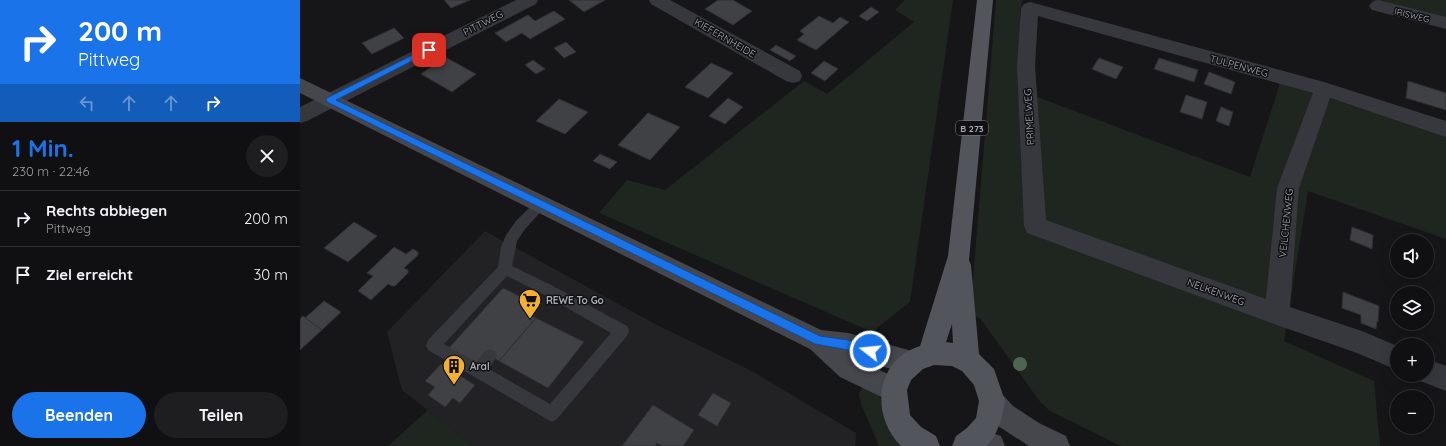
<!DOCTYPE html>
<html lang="de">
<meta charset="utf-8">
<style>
body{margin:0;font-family:Quicksand,sans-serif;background:#1e1e20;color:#f1f3f6;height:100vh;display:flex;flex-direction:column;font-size:15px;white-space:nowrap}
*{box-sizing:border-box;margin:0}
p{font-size:13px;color:#9c9d9f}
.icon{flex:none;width:22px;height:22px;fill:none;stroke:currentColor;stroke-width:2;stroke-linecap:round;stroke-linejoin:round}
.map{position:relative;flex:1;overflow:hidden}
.drawer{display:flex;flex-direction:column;background:#101012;width:300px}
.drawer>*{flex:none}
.banner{background:#1a73e8;color:#fff;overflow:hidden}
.buttons{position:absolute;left:1090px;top:234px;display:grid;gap:8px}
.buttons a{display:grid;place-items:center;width:44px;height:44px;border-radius:50%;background:#101012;box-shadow:0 4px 16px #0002,0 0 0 1px #303032;font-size:20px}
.pin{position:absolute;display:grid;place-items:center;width:34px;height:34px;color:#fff;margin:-17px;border-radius:8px;box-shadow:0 2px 6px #0006}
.me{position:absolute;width:44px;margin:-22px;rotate:286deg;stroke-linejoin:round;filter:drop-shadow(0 0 3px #0008)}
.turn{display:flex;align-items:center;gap:14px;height:84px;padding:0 12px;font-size:18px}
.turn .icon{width:52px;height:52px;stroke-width:2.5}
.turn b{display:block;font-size:28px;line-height:34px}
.lanes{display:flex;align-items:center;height:38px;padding:0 12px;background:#0003;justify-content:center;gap:20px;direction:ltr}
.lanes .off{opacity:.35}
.round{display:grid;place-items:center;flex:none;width:42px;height:42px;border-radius:21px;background:#1e1e20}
.head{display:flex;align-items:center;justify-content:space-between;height:68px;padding:0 12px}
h1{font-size:24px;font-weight:800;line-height:30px;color:#1a73e8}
.cta{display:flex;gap:8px;margin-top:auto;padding:8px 12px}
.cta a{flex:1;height:46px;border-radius:24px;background:#1a73e8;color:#fff;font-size:16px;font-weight:800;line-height:46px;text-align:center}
.cta a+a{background:#1e1e20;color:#f1f3f6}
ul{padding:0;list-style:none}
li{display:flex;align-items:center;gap:12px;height:56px;padding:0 12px;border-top:1px solid #303032}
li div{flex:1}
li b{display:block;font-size:15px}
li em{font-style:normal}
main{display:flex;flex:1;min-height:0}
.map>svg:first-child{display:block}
.built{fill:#222225}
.green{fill:#1e261f}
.building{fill:#404145;stroke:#303034}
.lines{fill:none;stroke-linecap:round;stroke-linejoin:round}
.service{fill:#37383d;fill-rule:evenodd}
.minor{fill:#37383d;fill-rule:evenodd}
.secondary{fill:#45474d;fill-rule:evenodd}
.primary{fill:#53555c;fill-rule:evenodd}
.tree{fill:#506452}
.route{fill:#1a73e8;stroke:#114b97}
.labels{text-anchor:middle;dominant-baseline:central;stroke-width:3;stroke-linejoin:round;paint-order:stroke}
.far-street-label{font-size:9px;fill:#a8adb8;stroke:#111113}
.shield{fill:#111113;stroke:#7b7e86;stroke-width:1}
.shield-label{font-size:9px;font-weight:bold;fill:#a8adb8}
.street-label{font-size:10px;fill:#a8adb8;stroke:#111113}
.poi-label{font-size:10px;font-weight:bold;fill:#a8adb8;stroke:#111113;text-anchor:start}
</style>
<main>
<section class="drawer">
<div class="banner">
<div class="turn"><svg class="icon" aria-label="right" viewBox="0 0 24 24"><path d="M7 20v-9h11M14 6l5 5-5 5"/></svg><div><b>200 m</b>Pittweg</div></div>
<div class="lanes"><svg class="icon off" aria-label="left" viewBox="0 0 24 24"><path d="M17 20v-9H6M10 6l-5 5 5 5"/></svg><svg class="icon off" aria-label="ahead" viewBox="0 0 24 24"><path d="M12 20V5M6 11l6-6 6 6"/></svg><svg class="icon off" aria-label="ahead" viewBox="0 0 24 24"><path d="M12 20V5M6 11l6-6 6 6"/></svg><svg class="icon" aria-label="right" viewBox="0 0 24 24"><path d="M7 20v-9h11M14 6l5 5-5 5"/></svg></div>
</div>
<div class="head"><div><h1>1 Min.</h1><p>230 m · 22:46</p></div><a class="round"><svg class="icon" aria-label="close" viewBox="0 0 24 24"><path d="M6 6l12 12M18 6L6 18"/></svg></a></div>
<ul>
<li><svg class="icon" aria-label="right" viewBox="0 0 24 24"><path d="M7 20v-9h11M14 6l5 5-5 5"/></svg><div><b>Rechts abbiegen</b><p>Pittweg</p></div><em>200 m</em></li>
<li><svg class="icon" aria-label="arrive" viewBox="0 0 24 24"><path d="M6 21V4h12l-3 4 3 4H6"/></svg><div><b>Ziel erreicht</b></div><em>30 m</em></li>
</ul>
<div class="cta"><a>Beenden</a><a>Teilen</a></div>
</section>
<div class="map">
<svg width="1146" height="446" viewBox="0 0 1146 446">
<rect width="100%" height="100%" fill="#161618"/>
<polygon class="built" points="185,231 357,325 450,370 556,433 555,446 173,446 102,390 87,332"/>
<g class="green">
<polygon points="605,0 653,0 610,302 572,332 299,213 327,180 365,190 504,81 527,94 614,22 595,10"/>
<polygon points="696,0 723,0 720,11 724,92 950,177 980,83 1146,135 1146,239 1008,191 984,341 1074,381 1080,446 821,446 750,411 741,403 680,318 670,316"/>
<polygon points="1070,0 1146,0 1146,20 1120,15"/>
<polygon points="565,381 575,391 581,399 583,409 603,446 579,446 561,404 559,394"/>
<polygon points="128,410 173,446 88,446"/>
</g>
<g class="building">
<polygon points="144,0 170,0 151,8"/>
<polygon points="269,0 305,0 284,12"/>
<polygon points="418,0 433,0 452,11 433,25 405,9"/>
<polygon points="571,7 579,12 567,21 559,16"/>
<polygon points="254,11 265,19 230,39 222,33 206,42 195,33 228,15 235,21"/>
<polygon points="519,16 533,23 540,17 549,22 516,50 497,40 504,34 500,31"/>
<polygon points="94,28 104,38 72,54 62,43"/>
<polygon points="266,42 276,52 264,58 254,48"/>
<polygon points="476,45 496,56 490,61 470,50"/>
<polygon points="145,57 176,74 152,92 121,74"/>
<polygon points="799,58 823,67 816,79 792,69"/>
<polygon points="859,58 898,70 894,82 854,69"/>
<polygon points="233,60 245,69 236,74 225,65"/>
<polygon points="524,61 538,69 525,81 511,73"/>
<polygon points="411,63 433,73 408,98 385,87"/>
<polygon points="909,72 935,82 931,94 904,84"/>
<polygon points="1108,81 1146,93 1146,110 1106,98"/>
<polygon points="886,95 907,102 902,119 880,112"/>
<polygon points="428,98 443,107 425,124 409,116"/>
<polygon points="259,99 288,112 265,134 236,121"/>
<polygon points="921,107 933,112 929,126 916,121"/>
<polygon points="348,113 380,127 350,160 318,145"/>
<polygon points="300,154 317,162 310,169 293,161"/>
<polygon points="54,222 77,236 48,262 24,248"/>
<polygon points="1052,227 1073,235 1072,249 1050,240"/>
<polygon points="94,247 106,254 113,249 118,252 118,255 104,268 108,270 108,273 95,286 92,286 88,284 71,300 58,291 73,276 67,273"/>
<polygon points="203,288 231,302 223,311 236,318 199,361 185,353 175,365 148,349"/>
<polygon points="1043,292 1079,306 1078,322 1077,321 1076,329 1061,323 1061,315 1042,308"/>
<polygon points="24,301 41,312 22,330 5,318"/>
<polygon points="3,316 22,330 0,350 0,319"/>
<polygon points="236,318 284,342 248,388 199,361"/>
<polygon points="141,364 175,385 160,403 153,398 145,407 128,395 135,387 125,381"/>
<polygon points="413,393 431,403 417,426 398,415"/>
<polygon points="353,405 394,430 383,446 362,446 357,443 355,446 322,446"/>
</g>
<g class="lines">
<path class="service" d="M242,199L247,200L248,204L225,229L217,241L212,266L253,286L327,326L329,331L327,336L257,419L252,422L128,350L126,345L128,340L198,267L201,247L206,235L216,221L237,200ZM207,276L243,294L311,333L250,404L189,369L197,356L195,351L190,349L185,351L176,362L144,344Z"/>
<g class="minor">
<polygon points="216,0 238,0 236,4 7,121 0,123 0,107"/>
<polygon points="349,0 370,0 500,71 502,76 500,81 493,83 486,81 351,4"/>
<polygon points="1078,0 1146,17 1146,29 1072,10 1069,6 1072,2"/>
<path d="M730,2L1024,82L1146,121V137L1030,98L999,188L990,307L1062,331L1097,346V370L1057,353L977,325L727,233L724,226L717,66L721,8L724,4ZM738,16L1013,93L977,188L966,299L746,220L735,66Z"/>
<polygon points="1127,359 1146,366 1146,391 1118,380 1116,375 1127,375"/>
</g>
<g class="secondary">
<polygon points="0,78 521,330 548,333 619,353 623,362 619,371 610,374 558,360 603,381 607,390 603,399 594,403 540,377 510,349 0,93"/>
<polygon points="692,389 701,393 713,406 739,423 766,436 770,446 729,446 695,424 683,411 679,402 683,393"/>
<polygon points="689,432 701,436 705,446 675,446 679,436"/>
</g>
<path class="primary" d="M677,0H693L669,260L671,265L679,354L694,369L705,401L701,421L694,437L687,446H652L656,436L667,428L676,418L679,401L674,385L662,371L652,366L634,365L623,369L611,380L607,390L610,415L621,427L636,436L640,446H601C570,415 575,360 620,346L648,256ZM652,324L653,343L646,342Z"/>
</g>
<circle class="tree" cx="720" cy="364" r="7"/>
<polygon class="route" points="127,48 132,48 133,50 36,100 520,336 548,340 570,346 574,348 576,351 574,355 570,356 548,350 515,344 27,102 26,100 27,98"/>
<defs>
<g id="supermarket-pin" transform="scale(1.15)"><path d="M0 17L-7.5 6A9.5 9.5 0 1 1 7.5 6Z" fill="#f2b134" stroke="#111113"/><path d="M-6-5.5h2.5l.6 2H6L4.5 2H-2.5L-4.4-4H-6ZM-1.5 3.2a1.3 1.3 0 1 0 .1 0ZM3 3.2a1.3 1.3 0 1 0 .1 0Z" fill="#111"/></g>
<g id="building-pin" transform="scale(1.15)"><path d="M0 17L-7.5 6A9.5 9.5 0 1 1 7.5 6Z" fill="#f2b134" stroke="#111113"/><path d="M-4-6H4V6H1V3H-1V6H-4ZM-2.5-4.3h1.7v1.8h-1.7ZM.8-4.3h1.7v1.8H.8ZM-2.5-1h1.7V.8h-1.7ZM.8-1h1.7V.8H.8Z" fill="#111"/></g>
</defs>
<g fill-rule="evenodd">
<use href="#supermarket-pin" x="230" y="300"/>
<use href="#building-pin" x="154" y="366"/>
</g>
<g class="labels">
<g class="far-street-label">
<text transform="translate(1112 15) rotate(14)">IRISWEG</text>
</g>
<rect class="shield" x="656" y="121" width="32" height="14" rx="3"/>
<g class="shield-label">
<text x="672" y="128">B 273</text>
</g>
<g class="street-label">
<text transform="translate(183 23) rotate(-27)">PITTWEG</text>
<text transform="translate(425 38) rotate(30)">KIEFERNHEIDE</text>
<text transform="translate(939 66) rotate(15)">TULPENWEG</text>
<text transform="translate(729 117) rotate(-93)">PRIMELWEG</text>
<text transform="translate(986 223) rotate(-84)">VEILCHENWEG</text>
<text transform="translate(916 292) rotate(20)">NELKENWEG</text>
</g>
<g class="poi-label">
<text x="246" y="300">REWE To Go</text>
<text x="170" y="366">Aral</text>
</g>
</g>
</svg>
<div class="buttons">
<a><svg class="icon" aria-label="sound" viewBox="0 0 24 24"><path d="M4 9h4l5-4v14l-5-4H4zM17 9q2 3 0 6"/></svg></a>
<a><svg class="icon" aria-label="layers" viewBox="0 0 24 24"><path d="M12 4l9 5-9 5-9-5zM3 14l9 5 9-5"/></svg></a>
<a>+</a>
<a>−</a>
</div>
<div class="pin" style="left:129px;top:50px;background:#d93025"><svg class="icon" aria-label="arrive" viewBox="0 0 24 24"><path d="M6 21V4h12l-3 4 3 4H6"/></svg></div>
<svg class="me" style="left:570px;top:351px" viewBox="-20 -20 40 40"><circle r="17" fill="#1a73e8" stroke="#fff" stroke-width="3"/><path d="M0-11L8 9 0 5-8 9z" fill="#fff"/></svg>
</div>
</main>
